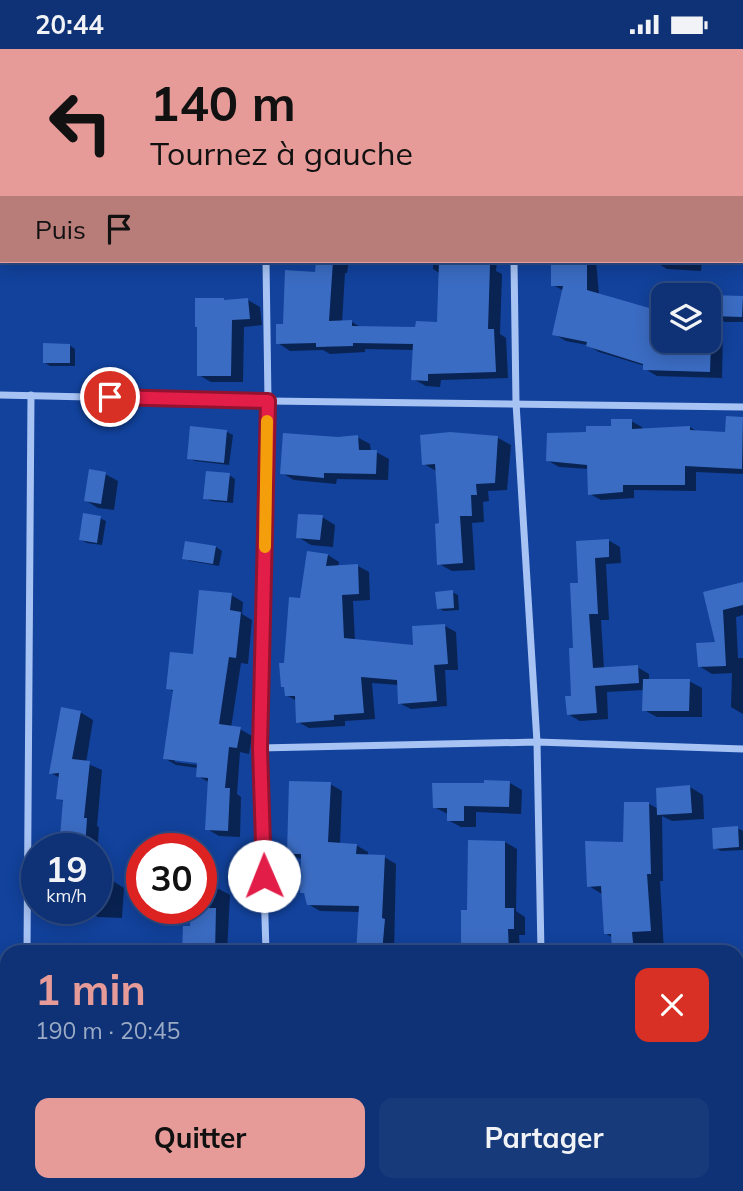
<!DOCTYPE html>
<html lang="fr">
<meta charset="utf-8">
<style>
body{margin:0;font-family:Mulish,sans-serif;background:#173a7a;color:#f1f3f6;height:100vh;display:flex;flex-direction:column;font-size:26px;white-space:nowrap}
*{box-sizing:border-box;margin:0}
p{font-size:23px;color:#9baac5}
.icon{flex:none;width:38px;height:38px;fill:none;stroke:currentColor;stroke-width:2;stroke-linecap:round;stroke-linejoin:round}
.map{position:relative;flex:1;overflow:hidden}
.sheet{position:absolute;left:0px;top:896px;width:744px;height:247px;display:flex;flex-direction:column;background:#0e3275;border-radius:21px 21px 0 0;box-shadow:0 4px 18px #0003,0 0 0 2px #2e4d87}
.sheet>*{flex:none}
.banner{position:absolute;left:0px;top:0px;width:744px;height:214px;box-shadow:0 4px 18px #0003,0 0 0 2px #2e4d87;background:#e69b98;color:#111;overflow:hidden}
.fabs{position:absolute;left:651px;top:234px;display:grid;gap:14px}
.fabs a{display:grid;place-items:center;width:70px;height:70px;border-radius:14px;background:#0e3275;box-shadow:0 4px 18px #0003,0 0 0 2px #2e4d87;font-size:35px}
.speed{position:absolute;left:21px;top:784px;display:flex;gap:14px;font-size:35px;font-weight:700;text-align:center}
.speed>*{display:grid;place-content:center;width:91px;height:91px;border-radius:50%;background:#0e3275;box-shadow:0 4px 18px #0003,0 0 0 2px #2e4d87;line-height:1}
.speed small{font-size:18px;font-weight:400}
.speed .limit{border:10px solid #d22;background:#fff;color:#111}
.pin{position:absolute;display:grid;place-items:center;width:60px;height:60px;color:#fff;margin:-30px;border:4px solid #fff;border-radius:50%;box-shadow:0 2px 7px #0007}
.me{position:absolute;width:77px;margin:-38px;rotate:359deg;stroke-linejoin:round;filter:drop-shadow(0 0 5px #0008)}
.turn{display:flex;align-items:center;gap:24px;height:147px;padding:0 35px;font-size:32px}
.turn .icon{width:91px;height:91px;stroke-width:2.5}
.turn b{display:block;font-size:49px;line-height:60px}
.then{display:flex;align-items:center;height:66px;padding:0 35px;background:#0003;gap:14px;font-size:26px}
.round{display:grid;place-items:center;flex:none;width:74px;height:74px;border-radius:14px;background:#173a7a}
.head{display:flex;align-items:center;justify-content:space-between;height:119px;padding:0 35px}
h1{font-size:42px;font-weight:700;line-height:52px;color:#e69b98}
.button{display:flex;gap:14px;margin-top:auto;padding:14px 35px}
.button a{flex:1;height:80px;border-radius:14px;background:#e69b98;color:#111;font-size:28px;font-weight:700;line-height:80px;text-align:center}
.button a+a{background:#173a7a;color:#f1f3f6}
.status{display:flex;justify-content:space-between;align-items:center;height:49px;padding:0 35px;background:#0e3275;direction:ltr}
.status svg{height:19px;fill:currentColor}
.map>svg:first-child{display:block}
.shadow{fill:#0007;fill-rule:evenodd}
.building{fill:#3b6cc3}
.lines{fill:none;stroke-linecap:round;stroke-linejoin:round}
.street{stroke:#a7c3f4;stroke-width:7}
.route-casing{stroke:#92132f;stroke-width:18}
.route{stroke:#e11d48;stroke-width:12}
.slow{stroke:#f59e0b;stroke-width:12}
</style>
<div class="status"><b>20:44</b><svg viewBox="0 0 49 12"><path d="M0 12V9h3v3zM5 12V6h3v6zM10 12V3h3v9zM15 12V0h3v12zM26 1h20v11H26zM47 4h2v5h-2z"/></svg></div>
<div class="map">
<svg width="743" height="1142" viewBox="0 0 743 1142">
<rect width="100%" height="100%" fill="#12429c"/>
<g class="shadow">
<rect x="434" y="0" width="57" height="2"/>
<polygon points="742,33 743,33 742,74"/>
<polygon points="318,212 349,212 347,224 345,224 342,274 352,273 362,279 417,280 439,275 441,225 433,220 433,212 497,212 496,222 502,225 500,285 506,289 508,329 441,331 440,338 426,337 413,330 415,301 365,300 365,303 330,305 323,301 290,302 278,294 285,276 317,224"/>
<polygon points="553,212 596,212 599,246 649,261 649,255 663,255 663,292 709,292 709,274 723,281 722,329 657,327 645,320 645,317 599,303 587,296 566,292 554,285 564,242 553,236"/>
<polygon points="654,212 702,212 701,222 667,220"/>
<polygon points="714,248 743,249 743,273 725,273 713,266"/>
<polygon points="248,251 260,258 262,276 244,278 243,333 211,333 199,326 226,253"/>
<polygon points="69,296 75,300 75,317 50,317 44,313"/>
<polygon points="727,369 743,371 743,425 696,423 696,442 634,441 634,449 601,451 590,445 589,420 559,418 547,411 587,385 631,372 642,378 643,381 690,378 699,384 727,385"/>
<polygon points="227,383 233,386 229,416 195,412 189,409"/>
<polygon points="450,385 498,389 511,396 507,441 488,442 489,452 483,453 484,473 472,474 475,521 452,522 439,515 441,476 438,423 424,415"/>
<polygon points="357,388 370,395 371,403 376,403 389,410 388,431 337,430 336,435 294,431 282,424 338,390"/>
<polygon points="105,425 118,432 114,461 98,459 85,451"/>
<polygon points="229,426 235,430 233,454 211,452 205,449"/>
<polygon points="322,468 335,476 333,498 311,496 298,488"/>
<polygon points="100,469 106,472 102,496 87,494 81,491"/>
<polygon points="608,491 620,498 621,514 606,515 609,571 601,571 604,620 637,618 649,625 649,632 689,632 702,639 702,668 657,668 644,661 644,641 607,643 608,670 580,672 568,665 573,648 580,535 578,493"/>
<polygon points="216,498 222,502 219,517 190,512 184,509"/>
<polygon points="328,506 339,513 338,518 358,517 369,523 370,551 353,552 355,592 415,598 445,577 456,583 458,621 445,621 447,657 411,660 399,654 399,636 372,634 375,670 345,672 345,677 309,679 298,673 297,652 286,646 286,639 282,637 286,616 302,551"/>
<polygon points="743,535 743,566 736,568 738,609 743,609 743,665 731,658 732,624 712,625 699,617 717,594 705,545"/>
<polygon points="452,543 458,546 459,561 444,562 438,559"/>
<path d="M231,546L243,553L242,565L252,571L248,615L241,614L231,679L240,680L252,687L249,705L240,703L237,745L241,748L240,788L219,787L207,780L210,734L198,727V719L176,716L164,709L174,643L168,639L195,607ZM175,710L206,714L205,717L175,713Z"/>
<polygon points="80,663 93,671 86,714 102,721 97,777 99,778 97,807 96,800 61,798 65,753 58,749 60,729 51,724"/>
<polygon points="510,734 522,741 521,765 476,763 476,778 461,778 448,771 448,765 434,758"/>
<polygon points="330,735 342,742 340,796 356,796 368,803 368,808 384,808 396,815 394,903 357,903 361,863 320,862 308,855 303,811 288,804"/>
<polygon points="690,738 703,746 704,770 672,772 662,767 663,832 660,832 664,903 614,903 613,889 605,884 602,845 589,837 625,794 649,755 659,760"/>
<polygon points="737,779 743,782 743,801 721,802 715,799"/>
<polygon points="505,793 517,800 516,862 525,868 525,886 519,886 520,903 462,903 469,863"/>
<polygon points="96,830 111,831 124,839 122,869 98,868 85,861 96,859"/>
<polygon points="201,838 217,839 230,846 227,903 184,903 192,878 201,859"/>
<polygon points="743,992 743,1037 737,1038 737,993"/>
<polygon points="738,1094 743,1094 743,1142 597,1142 597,1136 737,1136"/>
<polygon points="97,1136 124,1136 135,1142 96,1142"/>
<polygon points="181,1136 257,1136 258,1142 181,1142"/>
<polygon points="299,1136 330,1136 329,1142 298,1142"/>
<polygon points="479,1136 501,1136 501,1139 485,1140"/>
</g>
<g class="building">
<polygon points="316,212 333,212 329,272 352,271 352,277 415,278 416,272 437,273 439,212 484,212 484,216 490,216 488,280 494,280 496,323 428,325 428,332 411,331 413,295 353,294 353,297 316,298 316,294 276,295 276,275 283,275 285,221 315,223"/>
<polygon points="551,212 587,212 587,241 663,263 663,292 711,292 710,323 643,321 643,315 586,297 587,293 552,286 563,237 551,237"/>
<polygon points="712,246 743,247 742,268 711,267"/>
<polygon points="195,249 224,249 224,251 248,249 250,270 232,271 231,327 197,327 197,278 195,278"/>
<polygon points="43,294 70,295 70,314 43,314"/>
<polygon points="726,367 743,368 742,420 685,417 685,436 623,436 623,443 588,446 587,416 546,412 547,384 586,383 586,377 611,377 611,370 632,370 632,380 690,377 690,381 725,383"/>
<polygon points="190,377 227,381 224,414 187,410"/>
<polygon points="450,383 498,387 495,434 476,435 477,446 471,446 472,467 460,467 463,514 437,516 435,475 439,474 435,415 422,416 420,386"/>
<polygon points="283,384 338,388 358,386 359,401 377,401 376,425 324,424 324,429 280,425"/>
<polygon points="89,420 106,423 101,455 84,452"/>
<polygon points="206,422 230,424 227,452 203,450"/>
<polygon points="83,464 101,467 97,494 79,491"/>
<polygon points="298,465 323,466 320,491 296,489"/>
<polygon points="609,490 609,508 595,509 598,565 589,565 593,619 638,616 639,634 595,637 597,664 567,666 565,647 571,647 569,599 573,599 570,534 578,534 576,492"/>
<polygon points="185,492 216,497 213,515 182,510"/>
<polygon points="307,502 328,505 326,517 358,515 359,545 342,546 344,589 413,596 412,577 445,575 448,615 434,616 437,652 398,655 397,631 361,628 364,664 334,666 334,671 296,674 295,647 285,647 284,638 281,638 279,614 284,614 289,548 300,549"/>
<polygon points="743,533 743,556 723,561 726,617 698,618 696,594 715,593 703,543"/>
<polygon points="199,541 232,544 230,561 241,563 236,609 229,608 219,675 241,678 237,699 229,698 225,739 230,739 228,782 205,781 208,729 196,728 197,714 163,710 173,641 166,640 170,603 193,605"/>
<polygon points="453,541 454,559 437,560 435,543"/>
<polygon points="643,630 690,630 689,662 642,662"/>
<polygon points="61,658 81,662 72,710 90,712 84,769 87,769 85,800 59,799 63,751 56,750 59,724 49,725"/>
<polygon points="484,731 510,732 509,758 464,757 464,772 447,772 447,759 433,759 432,734 484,734"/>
<polygon points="289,732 331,733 328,793 357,795 356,805 385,806 382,869 385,870 382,903 356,903 359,857 307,856 304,844 300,844 301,805 287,805"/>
<polygon points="690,736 692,764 657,766 656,739"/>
<polygon points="624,753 649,753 651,825 647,825 651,882 632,883 634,903 612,903 611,885 604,885 601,837 587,838 585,792 623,793"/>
<polygon points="738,777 739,798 713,800 712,779"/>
<polygon points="468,791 505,792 505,859 514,859 514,880 508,880 509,903 461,903 461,861 467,861"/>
<polygon points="191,859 216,859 215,903 182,903 183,877 190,877"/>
</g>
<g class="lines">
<g class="street">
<polyline points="264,0 264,2"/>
<polyline points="511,0 511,2"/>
<polyline points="596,0 670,2"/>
<polyline points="742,3 743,3"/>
<polyline points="514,212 516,354 537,693 541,903"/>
<polyline points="0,346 268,352 743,358"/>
<polyline points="260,699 537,693 743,700"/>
<polyline points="27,903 31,346"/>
<polyline points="266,903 260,699 268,352 266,212"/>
<polyline points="737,1076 743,1076"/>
<polyline points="547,1136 548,1142"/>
<polyline points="25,1142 25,1136"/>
<polyline points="270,1142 270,1136"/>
</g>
</g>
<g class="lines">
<g class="route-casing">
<polyline id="route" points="110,348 268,352 260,699 264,827"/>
</g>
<use href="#route" class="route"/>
<polyline class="slow" points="265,498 267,372"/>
</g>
</svg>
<div class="fabs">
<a><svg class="icon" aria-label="layers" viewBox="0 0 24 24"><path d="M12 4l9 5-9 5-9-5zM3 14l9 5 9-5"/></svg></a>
</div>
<div class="speed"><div>19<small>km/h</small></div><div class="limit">30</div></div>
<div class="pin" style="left:110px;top:348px;background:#d93025"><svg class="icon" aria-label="arrive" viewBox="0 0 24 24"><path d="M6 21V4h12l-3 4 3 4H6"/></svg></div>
<svg class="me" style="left:264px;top:827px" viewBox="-20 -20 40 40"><circle r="19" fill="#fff"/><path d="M0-13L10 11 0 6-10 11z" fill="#e11d48"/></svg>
<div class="banner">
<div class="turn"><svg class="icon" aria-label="left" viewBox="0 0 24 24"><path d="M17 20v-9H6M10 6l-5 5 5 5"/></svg><div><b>140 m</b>Tournez à gauche</div></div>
<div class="then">Puis<svg class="icon" aria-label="arrive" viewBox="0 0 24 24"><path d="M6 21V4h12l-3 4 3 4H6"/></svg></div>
</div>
<section class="sheet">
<div class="head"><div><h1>1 min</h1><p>190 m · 20:45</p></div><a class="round" style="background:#d93025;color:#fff"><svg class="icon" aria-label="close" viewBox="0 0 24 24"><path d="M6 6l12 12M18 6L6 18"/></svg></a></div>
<div class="button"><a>Quitter</a><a>Partager</a></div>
</section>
</div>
